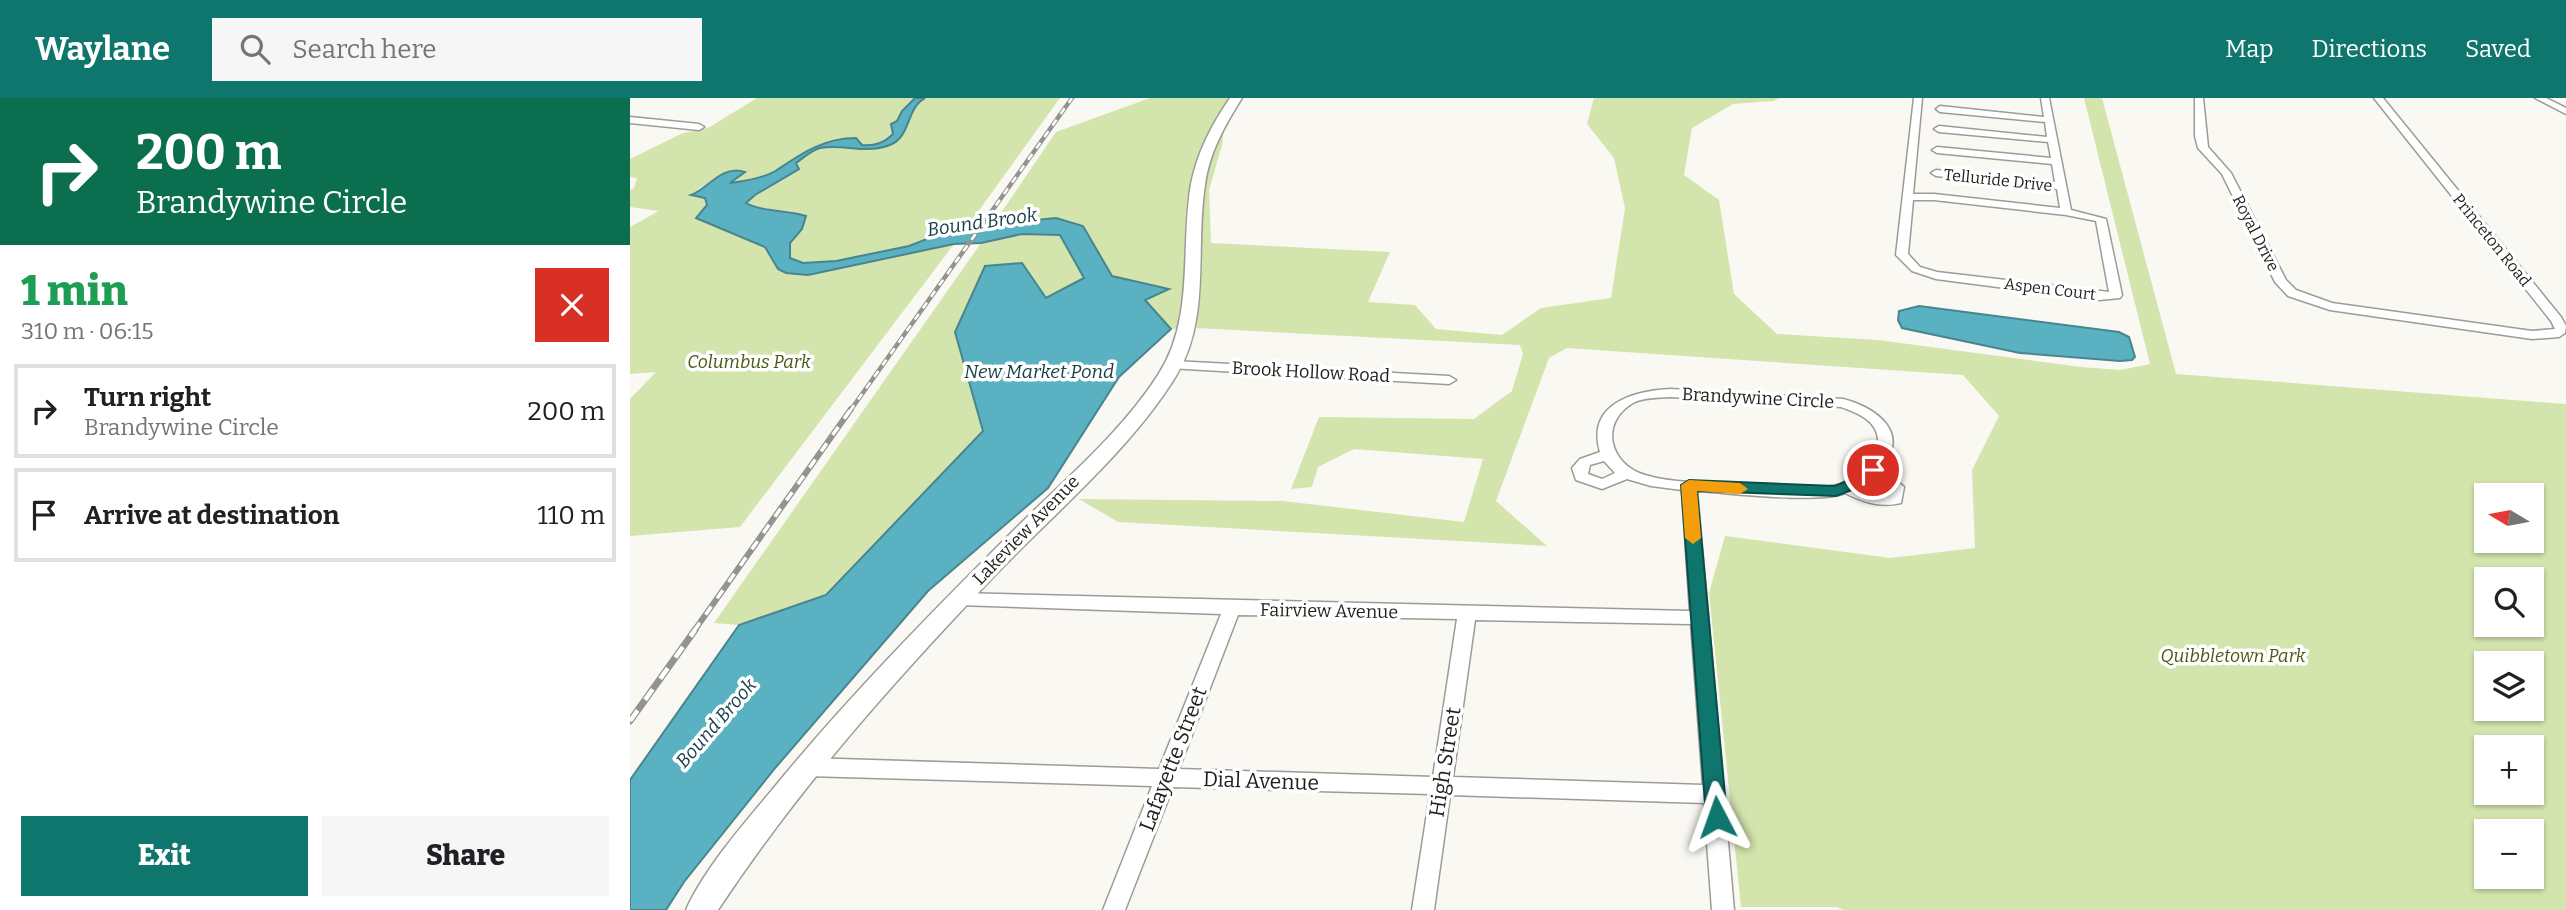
<!DOCTYPE html>
<meta charset="utf-8">
<style>
body{margin:0;font-family:Bitter,serif;background:#f6f6f6;color:#202124;height:100vh;display:flex;flex-direction:column;font-size:26px;white-space:nowrap}
*{box-sizing:border-box;margin:0}
p{font-size:23px;color:#757577}
.icon{flex:none;width:38px;height:38px;fill:none;stroke:currentColor;stroke-width:2;stroke-linecap:round;stroke-linejoin:round}
.map{position:relative;flex:1;overflow:hidden}
.details{display:flex;flex-direction:column;background:#fff;width:630px}
.details>*{flex:none}
.hud{background:#0b6e4f;color:#fff;overflow:hidden}
.needle{width:46px;rotate:280deg}
.fabs{position:absolute;left:1844px;top:385px;display:grid;gap:14px}
.fabs a{display:grid;place-items:center;width:70px;height:70px;border-radius:0px;background:#fff;box-shadow:0 2px 5px #0004;font-size:35px}
.pin{position:absolute;display:grid;place-items:center;width:60px;height:60px;color:#fff;margin:-30px;border:4px solid #fff;border-radius:50%;box-shadow:0 2px 7px #0007}
.me{position:absolute;width:77px;margin:-38px;rotate:356deg;stroke-linejoin:round;filter:drop-shadow(0 0 5px #0008)}
.turn{display:flex;align-items:center;gap:24px;height:147px;padding:0 21px;font-size:32px}
.turn .icon{width:91px;height:91px;stroke-width:2.5}
.turn b{display:block;font-size:49px;line-height:60px}
.round{display:grid;place-items:center;flex:none;width:74px;height:74px;border-radius:0px;background:#f6f6f6}
.head{display:flex;align-items:center;justify-content:space-between;height:119px;padding:0 21px}
h1{font-size:42px;font-weight:800;line-height:52px;color:#1e9e55}
.primary-button{display:flex;gap:14px;margin-top:auto;padding:14px 21px}
.primary-button a{flex:1;height:80px;border-radius:0px;background:#0f766e;color:#fff;font-size:28px;font-weight:800;line-height:80px;text-align:center}
.primary-button a+a{background:#f6f6f6;color:#202124}
ul{padding:0;list-style:none}
li{display:flex;align-items:center;gap:21px;height:94px;margin:0 14px 10px;padding:0 7px;border:4px solid #e0e0e0;border-radius:0px}
li div{flex:1}
li b{display:block;font-size:26px}
li em{font-style:normal}
header{display:flex;align-items:center;gap:42px;box-sizing:border-box;height:98px;padding:0 35px;background:#0f766e;color:#fff}
header strong{font-size:33px}
nav{display:flex;gap:38px;margin-inline-start:auto;font-size:24px}
.search{width:490px;height:63px;background:#f6f6f6;display:flex;align-items:center;gap:18px;box-sizing:border-box;padding:0 24px;border-radius:0px;color:#757577;font-size:26px}
main{display:flex;flex:1;min-height:0}
.map>svg:first-child{display:block}
.green{fill:#d3e4ad;fill-rule:evenodd}
.water{fill:#5ab1c1;stroke:#488590;stroke-width:2}
.lines{fill:none;stroke-linecap:round;stroke-linejoin:round}
.minor-casing{stroke:#9d9b96;stroke-width:3}
.major-casing{stroke:#9d9b96;stroke-width:3}
.minor{fill:#fff;fill-rule:evenodd}
.major{fill:#fff;fill-rule:evenodd}
.rail-far2-casing{stroke:#95938f;stroke-width:4.5}
.rail-far1-casing{stroke:#95938f;stroke-width:6}
.rail-casing{stroke:#95938f;stroke-width:7}
.rail-far2{stroke:#fff;stroke-width:2.5;stroke-dasharray:7;stroke-linecap:butt}
.rail-far1{stroke:#fff;stroke-width:3.5;stroke-dasharray:10;stroke-linecap:butt}
.rail{stroke:#fff;stroke-width:4.5;stroke-dasharray:13;stroke-linecap:butt}
.route{fill:#0f766e;stroke:#0a4d48;stroke-width:2}
.slow{fill:#f59e0b}
.labels{text-anchor:middle;dominant-baseline:central;stroke-width:7;stroke-linejoin:round;paint-order:stroke}
.far-street-label{font-size:16px;fill:#1f1e1c;stroke:#fff}
.park-label{font-size:18px;font-style:italic;fill:#495813;stroke:#fff}
.street-label{font-size:18px;fill:#1f1e1c;stroke:#fff}
.water-label{font-size:19px;font-style:italic;fill:#153e46;stroke:#fff}
.near-street-label{font-size:21px;fill:#1f1e1c;stroke:#fff}
</style>
<header>
<strong>Waylane</strong>
<div class="search"><svg class="icon" aria-label="search" viewBox="0 0 24 24"><circle cx="10" cy="10" r="6"/><path d="M15 15l6 6"/></svg>Search here</div>
<nav><a>Map</a><a>Directions</a><a>Saved</a></nav>
</header>
<main>
<section class="details">
<div class="hud">
<div class="turn"><svg class="icon" aria-label="right" viewBox="0 0 24 24"><path d="M7 20v-9h11M14 6l5 5-5 5"/></svg><div><b>200 m</b>Brandywine Circle</div></div>
</div>
<div class="head"><div><h1>1 min</h1><p>310 m · 06:15</p></div><a class="round" style="background:#d93025;color:#fff"><svg class="icon" aria-label="close" viewBox="0 0 24 24"><path d="M6 6l12 12M18 6L6 18"/></svg></a></div>
<ul>
<li><svg class="icon" aria-label="right" viewBox="0 0 24 24"><path d="M7 20v-9h11M14 6l5 5-5 5"/></svg><div><b>Turn right</b><p>Brandywine Circle</p></div><em>200 m</em></li>
<li><svg class="icon" aria-label="arrive" viewBox="0 0 24 24"><path d="M6 21V4h12l-3 4 3 4H6"/></svg><div><b>Arrive at destination</b></div><em>110 m</em></li>
</ul>
<div class="primary-button"><a>Exit</a><a>Share</a></div>
</section>
<div class="map">
<svg width="1936" height="812" viewBox="0 0 1936 812">
<rect width="100%" height="100%" fill="#faf8f2"/>
<g class="green">
<path d="M127,0H285C274,6 274,20 261,26L263,36C254,45 245,48 232,47L230,43C183,40 181,56 144,73C130,81 112,84 96,86L101,73L69,90L62,97L75,100L77,108L67,119L135,149L148,171L178,177L324,146L110,429L0,438V301L26,274L0,276V129L29,113L0,109V92L4,90L7,80L0,79V61L53,35L78,30Z"/>
<path d="M295,0H430L337,129L325,130L279,148L206,163L173,165L160,160V145L172,131L176,118C156,110 135,113 116,106L125,97L169,70L166,65C173,60 182,53 189,50C212,44 237,60 259,47C278,36 277,9 295,0Z"/>
<path d="M520,0H611L595,22L592,47L579,92L581,145L760,154L738,204L785,207L806,231L872,237L911,210L981,200L995,110L984,60L957,26L964,0H1150L1143,3L1103,6L1062,30L1054,77L1089,102L1104,196L1147,236L1248,242L1451,269L1490,272L1520,266L1454,0H1472L1546,276L1936,306V812H1214L1207,809H1111L1079,495L1095,438L1260,460L1345,450L1342,372L1369,318L1333,277L937,250L919,260L866,403L917,448L488,424L449,401L653,403L834,424L853,361L724,351L688,369L682,389L661,391L689,319L844,321L882,293L893,256L890,247L566,230L541,231L515,202L538,191L482,178L452,128H362L426,34ZM1857,397H1902V443H1857ZM1857,481H1902V527H1857ZM1857,565H1902V611H1857ZM1857,649H1902V695H1857ZM1857,733H1902V779H1857Z"/>
<polygon points="392,136 430,137 454,180 416,201 325,233 353,332 196,498 109,527 84,525 344,155 351,145"/>
</g>
<g class="water">
<path d="M285,0H295C276,10 281,39 260,47C233,57 214,45 190,50C182,52 173,60 166,65L169,71L125,97L116,105C132,114 157,112 176,118L172,131L160,145V160L173,165L206,163L279,148L325,130L426,120L453,128L482,178L539,191L515,202L541,231L489,279L418,390L298,493L146,669L54,784L36,812H0V682L109,527L196,497L353,333L325,234L355,168L392,165L416,200L454,180L430,137L392,136L351,145L324,146L178,177L156,175L148,171L135,149L66,120L77,107L75,100L61,97C78,91 92,66 115,74L100,85C115,83 135,80 147,72C172,55 194,40 226,40L232,47C245,48 254,45 263,36L261,26L267,23L272,13Z"/>
<polygon points="1289,208 1489,234 1499,239 1505,259 1502,262 1490,263 1390,255 1272,230 1268,222 1269,213"/>
</g>
<g class="lines">
<g class="minor-casing">
<g id="minor">
<path d="M1284,0H1292L1283,96H1304L1430,110L1427,91L1306,78L1301,75L1306,72L1425,84L1422,66L1307,55L1302,52L1307,49L1421,60L1418,44L1309,34L1304,31L1309,28L1417,39L1415,24L1310,14L1306,11L1310,8L1414,19L1411,0H1419L1441,112L1476,121L1492,197L1490,200L1469,202L1306,181L1282,173L1266,157ZM1283,102H1304L1436,117L1466,123L1479,194L1307,174L1290,169L1278,156Z"/>
<polygon points="1565,0 1573,0 1578,49 1601,75 1656,182 1666,192 1702,205 1902,233 1925,231 1921,223 1744,0 1753,0 1931,219 1936,228 1935,235 1929,239 1902,241 1700,212 1658,198 1645,184 1592,76 1568,50 1565,38"/>
<polygon points="1905,0 1916,0 1936,10 1936,16"/>
<polygon points="0,19 69,26 74,29 69,32 0,25"/>
<polygon points="544,263 819,278 826,282 819,286 539,270 537,267"/>
<path d="M1040,291L1213,301C1247,310 1281,335 1251,370L1274,389L1271,405C1250,410 1233,404 1215,395C1186,406 1101,395 1067,393L1104,812H1082L1074,705L820,697L804,812H782L800,696L543,689L495,812H473L522,688L177,678L170,675L167,669L170,663L177,660L529,671L591,516L329,507L323,505L320,501L323,497L329,495L1060,513L1052,392L1021,388L997,381L972,391L946,382L942,370L950,361L970,354C956,306 1003,293 1040,291ZM1040,299L1211,309C1227,315 1247,322 1248,342C1248,364 1222,385 1202,388C1173,393 1140,387 1110,386C1079,384 1045,386 1015,377C979,366 969,325 1003,305C1014,299 1028,300 1040,299ZM974,363L985,375L972,381L958,376L960,367ZM1243,379L1258,391V397L1244,396L1228,389ZM608,517L827,521L803,679L549,671ZM845,522L1061,526L1073,687L823,679Z"/>
</g>
</g>
<g class="major-casing">
<path id="major" d="M600,0H612C595,27 579,55 575,87C565,150 581,221 546,278C501,351 427,413 368,474C267,580 169,689 88,812H56C73,773 114,725 142,692C217,600 300,516 384,432C433,383 490,336 528,277C565,221 550,149 561,86C567,55 582,26 600,0Z"/>
</g>
<use href="#minor" class="minor"/>
<use href="#major" class="major"/>
<g class="rail-far2-casing">
<polyline id="rail-far2" points="220,313 442,0"/>
</g>
<g class="rail-far1-casing">
<polyline id="rail-far1" points="64,533 221,311"/>
</g>
<g class="rail-casing">
<polyline id="rail" points="0,623 65,532"/>
</g>
<use href="#rail-far2" class="rail-far2"/>
<use href="#rail-far1" class="rail-far1"/>
<use href="#rail" class="rail"/>
</g>
<polygon class="route" points="1243,367 1249,368 1251,372 1233,388 1206,398 1067,393 1097,719 1094,726 1087,729 1079,726 1076,719 1051,387 1059,382 1205,388 1222,381"/>
<polygon class="slow" points="1059,382 1110,385 1118,391 1110,396 1067,393 1071,440 1063,446 1055,440 1051,387"/>
<g class="labels">
<g class="far-street-label">
<text transform="translate(1368 82) rotate(6)">Telluride Drive</text>
<text transform="translate(1626 135) rotate(63)">Royal Drive</text>
<text transform="translate(1862 142) rotate(51)">Princeton Road</text>
<text transform="translate(1420 191) rotate(7)">Aspen Court</text>
</g>
<g class="park-label">
<text x="119" y="264">Columbus Park</text>
<text x="1603" y="558">Quibbletown Park</text>
</g>
<g class="street-label">
<text transform="translate(681 274) rotate(3)">Brook Hollow Road</text>
<text transform="translate(1128 300) rotate(3)">Brandywine Circle</text>
<text transform="translate(396 432) rotate(-46)">Lakeview Avenue</text>
<text transform="translate(699 513) rotate(1)">Fairview Avenue</text>
</g>
<g class="water-label">
<text transform="translate(352 124) rotate(-8)">Bound Brook</text>
<text x="409" y="273">New Market Pond</text>
<text transform="translate(86 625) rotate(-49)">Bound Brook</text>
</g>
<g class="near-street-label">
<text transform="translate(543 661) rotate(-69)">Lafayette Street</text>
<text transform="translate(815 664) rotate(-81)">High Street</text>
<text transform="translate(631 683) rotate(2)">Dial Avenue</text>
</g>
</g>
</svg>
<div class="fabs">
<a><svg class="needle" viewBox="-14 -14 28 28"><path d="M0-13l5 13h-10z" fill="#e53935"/><path d="M0 13l5-13h-10z" fill="#757577"/></svg></a>
<a><svg class="icon" aria-label="search" viewBox="0 0 24 24"><circle cx="10" cy="10" r="6"/><path d="M15 15l6 6"/></svg></a>
<a><svg class="icon" aria-label="layers" viewBox="0 0 24 24"><path d="M12 4l9 5-9 5-9-5zM3 14l9 5 9-5"/></svg></a>
<a>+</a>
<a>−</a>
</div>
<div class="pin" style="left:1243px;top:372px;background:#d93025"><svg class="icon" aria-label="arrive" viewBox="0 0 24 24"><path d="M6 21V4h12l-3 4 3 4H6"/></svg></div>
<svg class="me" style="left:1087px;top:719px" viewBox="-20 -20 40 40"><path d="M0-17L14 15 0 8-14 15z" fill="#0f766e" stroke="#fff" stroke-width="4"/></svg>
</div>
</main>
